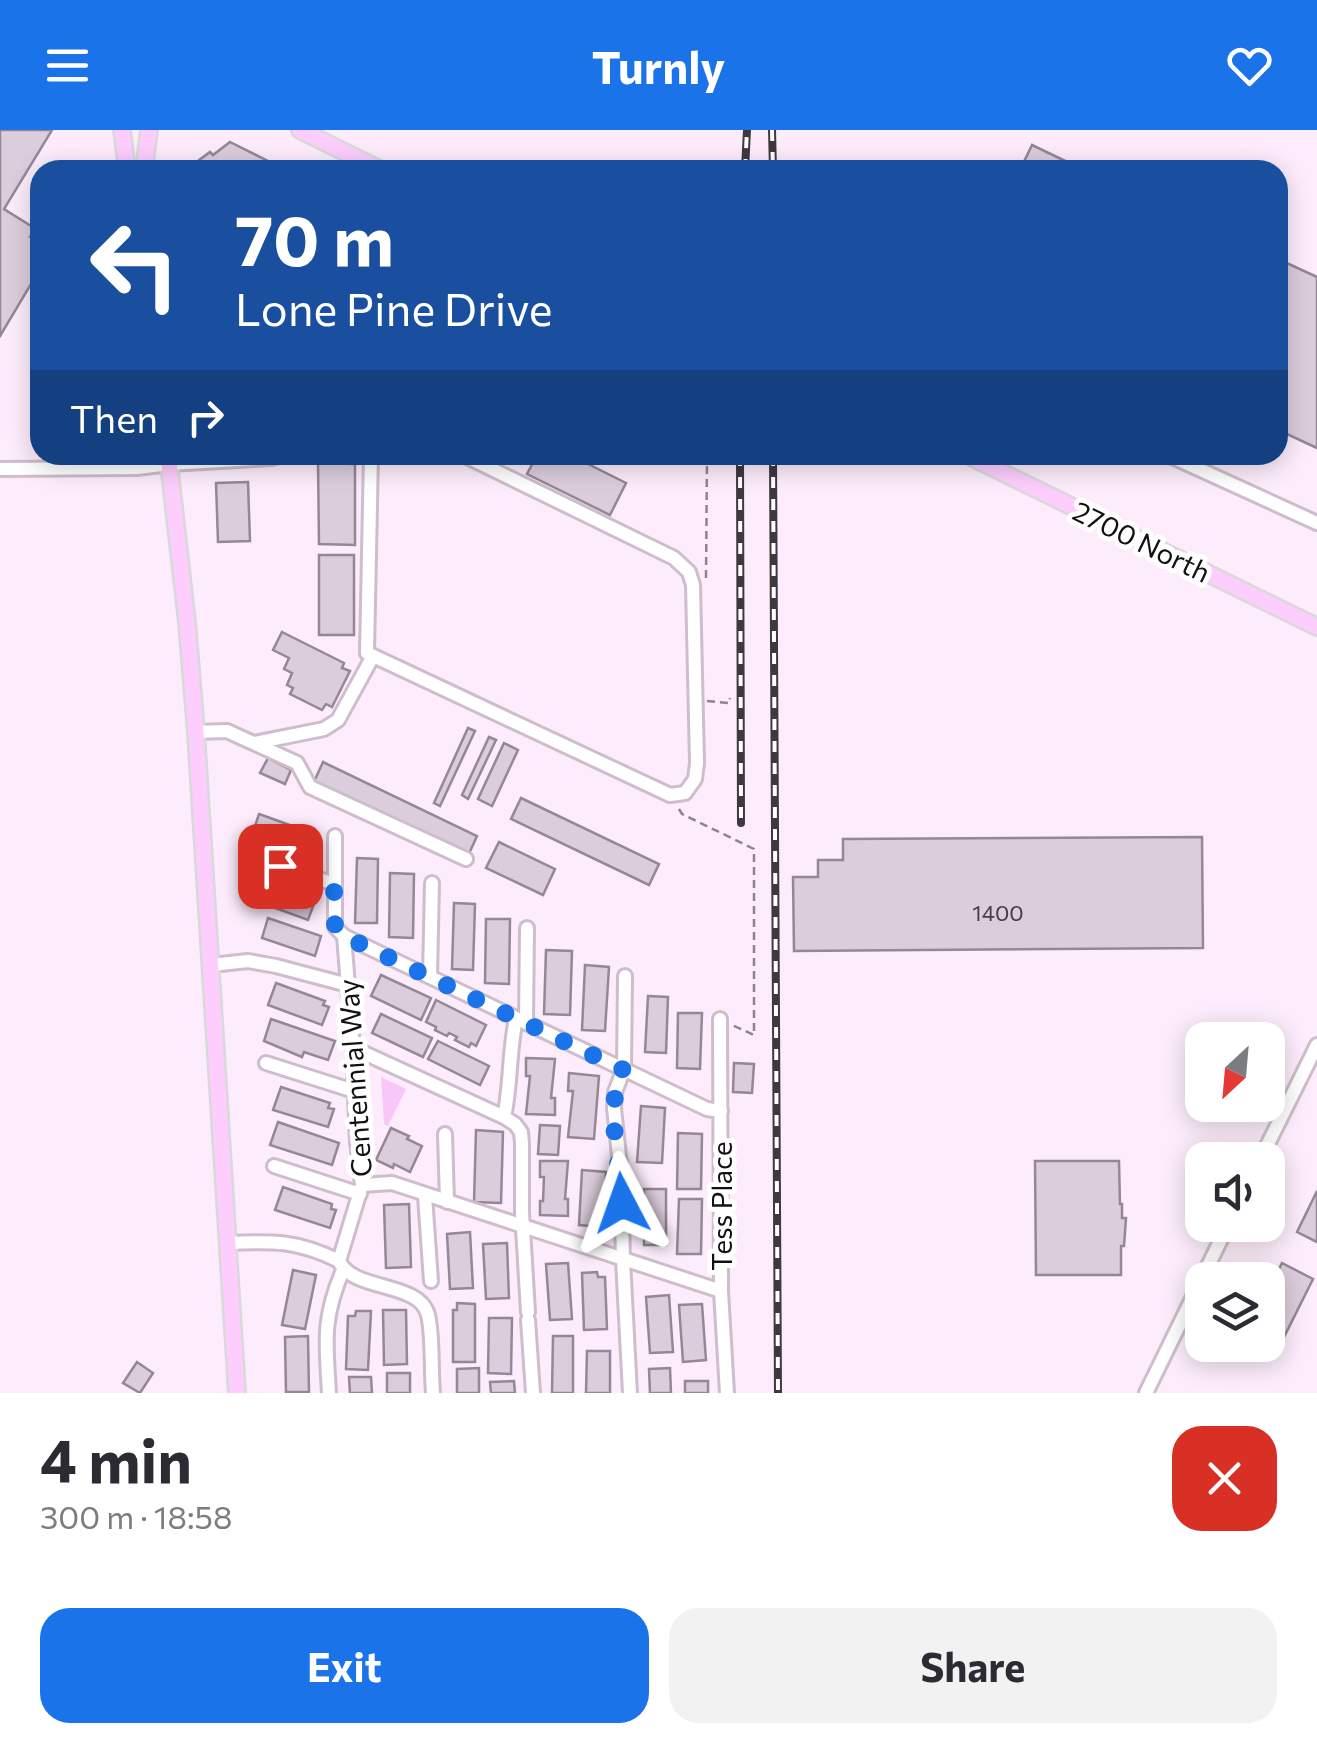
<!DOCTYPE html>
<meta charset="utf-8">
<style>
body{margin:0;font-family:Commissioner,sans-serif;background:#f2f2f3;color:#2b2b33;height:100vh;display:flex;flex-direction:column;font-size:38px;white-space:nowrap}
*{box-sizing:border-box;margin:0}
p{font-size:32px;color:#7c7c81}
.icon{flex:none;width:55px;height:55px;fill:none;stroke:currentColor;stroke-width:2;stroke-linecap:round;stroke-linejoin:round}
.map{position:relative;height:1263px;overflow:hidden}
.details{display:flex;flex-direction:column;background:#fff;flex:1}
.details>*{flex:none}
.guide{position:absolute;left:30px;top:30px;width:1258px;height:305px;border-radius:30px;box-shadow:0 5px 25px #0003;background:#1a4fa0;color:#fff;overflow:hidden}
.needle{width:65px;rotate:206deg}
.fabs{position:absolute;left:1185px;top:892px;display:grid;gap:20px}
.fabs a{display:grid;place-items:center;width:100px;height:100px;border-radius:20px;background:#fff;box-shadow:0 5px 25px #0003;font-size:50px}
.pin{position:absolute;display:grid;place-items:center;width:85px;height:85px;color:#fff;margin:-42px;border-radius:20px;box-shadow:0 5px 15px #0006}
.me{position:absolute;width:110px;margin:-55px;rotate:356deg;stroke-linejoin:round;filter:drop-shadow(0 0 8px #0008)}
.turn{display:flex;align-items:center;gap:35px;height:210px;padding:0 40px;font-size:45px}
.turn .icon{width:130px;height:130px;stroke-width:2.5}
.turn b{display:block;font-size:70px;line-height:85px}
.then{display:flex;align-items:center;height:95px;padding:0 40px;background:#0003;gap:20px;font-size:38px}
.round{display:grid;place-items:center;flex:none;width:105px;height:105px;border-radius:30px;background:#f2f2f3}
.headline{display:flex;align-items:center;justify-content:space-between;height:170px;padding:0 40px}
h1{font-size:60px;font-weight:700;line-height:75px}
.button{display:flex;gap:20px;margin-top:auto;padding:20px 40px}
.button a{flex:1;height:115px;border-radius:30px;background:#1a73e8;color:#fff;font-size:40px;font-weight:700;line-height:115px;text-align:center}
.button a+a{background:#f2f2f3;color:#2b2b33}
header{display:flex;justify-content:space-between;align-items:center;height:130px;padding:0 40px;background:#1a73e8;color:#fff;font-size:45px;font-weight:700}
.map>svg:first-child{display:block}
.green{fill:#f9c6f8}
.building{fill:#dccddc;stroke:#958795;stroke-width:2.5}
.lines{fill:none;stroke-linecap:round;stroke-linejoin:round}
.minor-casing{stroke:#cebecd;stroke-width:18}
.major-casing{stroke:#d9d9d9;stroke-width:20}
.path{stroke:#8f848e;stroke-width:2.5;stroke-dasharray:8 5;stroke-linecap:butt}
.minor{stroke:#fff;stroke-width:12}
.major{stroke:#fdcefd;stroke-width:15}
.rail-casing{stroke:#3f383f;stroke-width:8}
.rail{stroke:#fff;stroke-width:4;stroke-dasharray:11;stroke-linecap:butt}
.route{stroke:#1a73e8;stroke-width:18;stroke-dasharray:0 32.4}
.labels{text-anchor:middle;dominant-baseline:central;stroke-width:10;stroke-linejoin:round;paint-order:stroke}
.number-label{font-size:22px;fill:#463e46}
.street-label{font-size:28px;fill:#140f14;stroke:#fff}
</style>
<header><svg class="icon" aria-label="menu" viewBox="0 0 24 24"><path d="M4 6h16M4 12h16M4 18h16"/></svg>Turnly<svg class="icon" aria-label="heart" viewBox="0 0 24 24"><path d="M12 20l-8-8c-3-5 5-10 8-4 3-6 11-1 8 4z"/></svg></header>
<div class="map">
<svg width="1317" height="1263" viewBox="0 0 1317 1263">
<rect width="100%" height="100%" fill="#fdedfc"/>
<polygon class="green" points="381,947 406,959 388,996 384,994"/>
<g class="building">
<polygon points="0,0 52,0 4,79 36,99 30,107 40,113 40,139 0,206"/>
<polygon points="230,12 286,40 193,40 197,37 194,34 210,22 213,25"/>
<polygon points="1032,15 1084,40 1020,40"/>
<polygon points="1278,129 1317,147 1317,318 1278,300"/>
<polygon points="537,325 570,325 626,353 610,385 527,344"/>
<polygon points="318,333 355,334 355,415 319,414"/>
<polygon points="248,352 250,411 218,412 216,353"/>
<rect x="319" y="425" width="35" height="80"/>
<polygon points="282,502 344,533 342,538 350,541 332,577 326,574 322,580 290,564 293,558 287,555 292,543 284,539 289,528 273,520"/>
<polygon points="468,598 475,601 440,676 434,673"/>
<polygon points="489,607 496,610 468,669 462,665"/>
<polygon points="504,613 518,620 492,676 478,669"/>
<polygon points="268,628 291,640 285,654 260,643"/>
<polygon points="323,632 477,706 467,728 313,654"/>
<polygon points="521,668 659,734 649,755 511,689"/>
<polygon points="259,684 312,703 304,724 252,705"/>
<polygon points="1202,707 1203,818 794,821 793,747 818,747 818,730 843,730 843,709"/>
<polygon points="499,712 555,739 543,765 486,738"/>
<polygon points="357,728 378,729 377,793 355,793"/>
<polygon points="390,743 414,744 413,808 389,807"/>
<polygon points="264,749 316,768 308,790 256,771"/>
<polygon points="454,773 475,774 473,840 452,839"/>
<polygon points="268,788 321,806 315,826 262,808"/>
<polygon points="486,789 510,789 509,854 485,853"/>
<polygon points="546,820 572,821 570,885 544,884"/>
<polygon points="585,835 609,837 605,901 582,900"/>
<polygon points="381,845 431,868 421,890 371,866"/>
<polygon points="276,853 325,871 323,875 329,877 322,895 268,875"/>
<polygon points="648,866 668,867 666,923 645,922"/>
<polygon points="436,870 486,895 476,916 471,913 469,917 455,910 457,907 449,903 447,906 435,900 436,897 426,892"/>
<polygon points="678,883 702,883 700,939 677,938"/>
<polygon points="381,884 432,908 423,927 372,903"/>
<polygon points="271,889 335,911 328,930 304,922 302,927 264,911"/>
<polygon points="438,911 489,936 480,955 428,929"/>
<polygon points="526,928 555,929 551,968 555,968 555,985 526,984 530,946 526,946"/>
<polygon points="734,933 754,934 752,963 733,962"/>
<polygon points="569,943 599,946 594,1009 568,1007 573,961 568,961"/>
<polygon points="281,957 330,973 328,978 334,979 328,997 273,980"/>
<polygon points="641,976 665,978 662,1033 637,1032"/>
<polygon points="278,992 339,1013 332,1035 270,1015"/>
<polygon points="540,995 560,996 558,1025 538,1024"/>
<polygon points="391,998 409,1006 407,1009 422,1016 410,1042 394,1034 393,1038 376,1030"/>
<polygon points="476,1000 503,1002 501,1073 474,1072"/>
<polygon points="678,1003 702,1004 701,1059 677,1059"/>
<polygon points="540,1031 568,1031 565,1069 568,1069 568,1086 540,1085 540,1071 543,1071 544,1047 540,1047"/>
<polygon points="1035,1031 1119,1031 1120,1074 1122,1074 1122,1088 1126,1088 1124,1116 1121,1116 1121,1145 1036,1145"/>
<polygon points="582,1040 606,1042 602,1097 579,1095"/>
<polygon points="283,1057 332,1074 331,1079 336,1080 330,1098 275,1080"/>
<rect x="644" y="1059" width="22" height="56"/>
<polygon points="1317,1061 1317,1112 1297,1102"/>
<polygon points="679,1069 702,1069 701,1124 677,1124"/>
<polygon points="409,1074 411,1137 386,1138 384,1075"/>
<polygon points="470,1102 473,1158 450,1159 447,1104"/>
<polygon points="507,1113 509,1168 486,1169 483,1114"/>
<polygon points="568,1133 572,1189 550,1190 546,1134"/>
<polygon points="1282,1133 1313,1149 1275,1225 1255,1215 1268,1215 1268,1161"/>
<polygon points="293,1140 316,1145 305,1199 282,1195"/>
<polygon points="597,1142 598,1147 605,1147 607,1199 584,1200 582,1143"/>
<polygon points="669,1165 673,1222 650,1223 646,1167"/>
<polygon points="457,1173 475,1174 475,1232 453,1232 453,1180 457,1180"/>
<polygon points="702,1174 706,1230 683,1232 679,1175"/>
<polygon points="383,1180 406,1180 407,1234 384,1235"/>
<polygon points="356,1181 371,1181 368,1240 346,1239 348,1186 355,1186"/>
<polygon points="489,1188 512,1188 511,1244 488,1243"/>
<polygon points="308,1206 309,1262 286,1262 285,1207"/>
<polygon points="553,1206 573,1206 573,1263 552,1263"/>
<polygon points="587,1221 610,1221 610,1263 586,1263"/>
<polygon points="137,1232 153,1243 140,1263 123,1253"/>
<polygon points="479,1238 479,1263 457,1263 457,1239"/>
<polygon points="670,1238 671,1263 650,1263 649,1239"/>
<rect x="387" y="1243" width="23" height="20"/>
<polygon points="349,1247 371,1247 372,1263 350,1263"/>
<polygon points="514,1251 515,1263 491,1263 490,1252"/>
<rect x="685" y="1251" width="23" height="12"/>
</g>
<g class="lines">
<g class="minor-casing">
<g id="minor">
<polyline points="371,325 367,523 670,665 685,663 695,649 697,633 693,455 689,442 674,428 463,325"/>
<polyline points="1168,325 1317,393"/>
<polyline points="0,339 137,338 169,334 271,328 284,325"/>
<polyline points="196,602 227,601 297,633 310,657 466,729"/>
<polyline points="254,613 324,599 338,590 373,526"/>
<polyline points="335,706 335,797 344,806 353,918 357,1012 362,1055 339,1131"/>
<polyline points="253,727 334,754"/>
<polyline points="344,806 707,979 721,981"/>
<polyline points="211,835 248,831 276,836 348,855"/>
<polyline points="430,846 432,753"/>
<polyline points="625,846 624,939 615,962 614,978 621,1045 623,1130 630,1263"/>
<path d="M516,889C509,921 511,955 504,987L515,994L521,1002L522,1014V1082L528,1182"/>
<polyline points="720,889 721,1161 727,1263"/>
<polyline points="526,893 527,798"/>
<polyline points="353,918 504,987"/>
<polyline points="266,933 354,961"/>
<polyline points="445,1004 447,1072"/>
<polyline points="1260,1030 1317,915"/>
<polyline points="274,1036 360,1064"/>
<polyline points="362,1055 392,1053 721,1161"/>
<polyline points="425,1066 431,1151"/>
<path d="M227,1113C273,1111 297,1110 339,1131C353,1162 420,1151 428,1185C433,1204 431,1242 433,1263"/>
<polyline points="528,1190 533,1263"/>
<path d="M329,1263C326,1212 322,1189 343,1140"/>
<polyline points="1146,1263 1228,1095"/>
</g>
</g>
<g class="major-casing">
<g id="major">
<polyline points="122,0 127,40"/>
<polyline points="300,0 381,40"/>
<polyline points="144,40 149,0"/>
<polyline points="168,325 187,492 196,602 237,1263"/>
<polyline points="967,325 1317,497"/>
</g>
</g>
<g class="path">
<polyline points="706,448 707,325"/>
<polyline points="707,571 729,573 730,568"/>
<polyline points="679,679 682,684 754,719 754,905 732,895"/>
</g>
<use href="#minor" class="minor"/>
<use href="#major" class="major"/>
<g class="rail-casing">
<g id="rail">
<polyline points="772,0 773,40"/>
<polyline points="745,40 747,0"/>
<polyline points="740,325 741,693"/>
<polyline points="773,325 778,1263"/>
</g>
</g>
<use href="#rail" class="rail"/>
</g>
<g class="lines">
<path class="route" d="M280,736L334,754L335,797L344,806L624,940C621,947 617,954 616,962C609,990 621,1042 622,1073"/>
</g>
<g class="labels">
<g class="number-label">
<text x="998" y="782">1400</text>
</g>
<g class="street-label">
<text transform="translate(1142 411) rotate(26)">2700 North</text>
<text transform="translate(354 948) rotate(-94)">Centennial Way</text>
<text transform="translate(721 1076) rotate(-90)">Tess Place</text>
</g>
</g>
</svg>
<div class="fabs">
<a><svg class="needle" viewBox="-14 -14 28 28"><path d="M0-13l5 13h-10z" fill="#e53935"/><path d="M0 13l5-13h-10z" fill="#7c7c81"/></svg></a>
<a><svg class="icon" aria-label="sound" viewBox="0 0 24 24"><path d="M4 9h4l5-4v14l-5-4H4zM17 9q2 3 0 6"/></svg></a>
<a><svg class="icon" aria-label="layers" viewBox="0 0 24 24"><path d="M12 4l9 5-9 5-9-5zM3 14l9 5 9-5"/></svg></a>
</div>
<div class="pin" style="left:280px;top:736px;background:#d93025"><svg class="icon" aria-label="arrive" viewBox="0 0 24 24"><path d="M6 21V4h12l-3 4 3 4H6"/></svg></div>
<svg class="me" style="left:622px;top:1073px" viewBox="-20 -20 40 40"><path d="M0-17L14 15 0 8-14 15z" fill="#1a73e8" stroke="#fff" stroke-width="4"/></svg>
<div class="guide">
<div class="turn"><svg class="icon" aria-label="left" viewBox="0 0 24 24"><path d="M17 20v-9H6M10 6l-5 5 5 5"/></svg><div><b>70 m</b>Lone Pine Drive</div></div>
<div class="then">Then<svg class="icon" aria-label="right" viewBox="0 0 24 24"><path d="M7 20v-9h11M14 6l5 5-5 5"/></svg></div>
</div>
</div>
<section class="details">
<div class="headline"><div><h1>4 min</h1><p>300 m · 18:58</p></div><a class="round" style="background:#d93025;color:#fff"><svg class="icon" aria-label="close" viewBox="0 0 24 24"><path d="M6 6l12 12M18 6L6 18"/></svg></a></div>
<div class="button"><a>Exit</a><a>Share</a></div>
</section>
